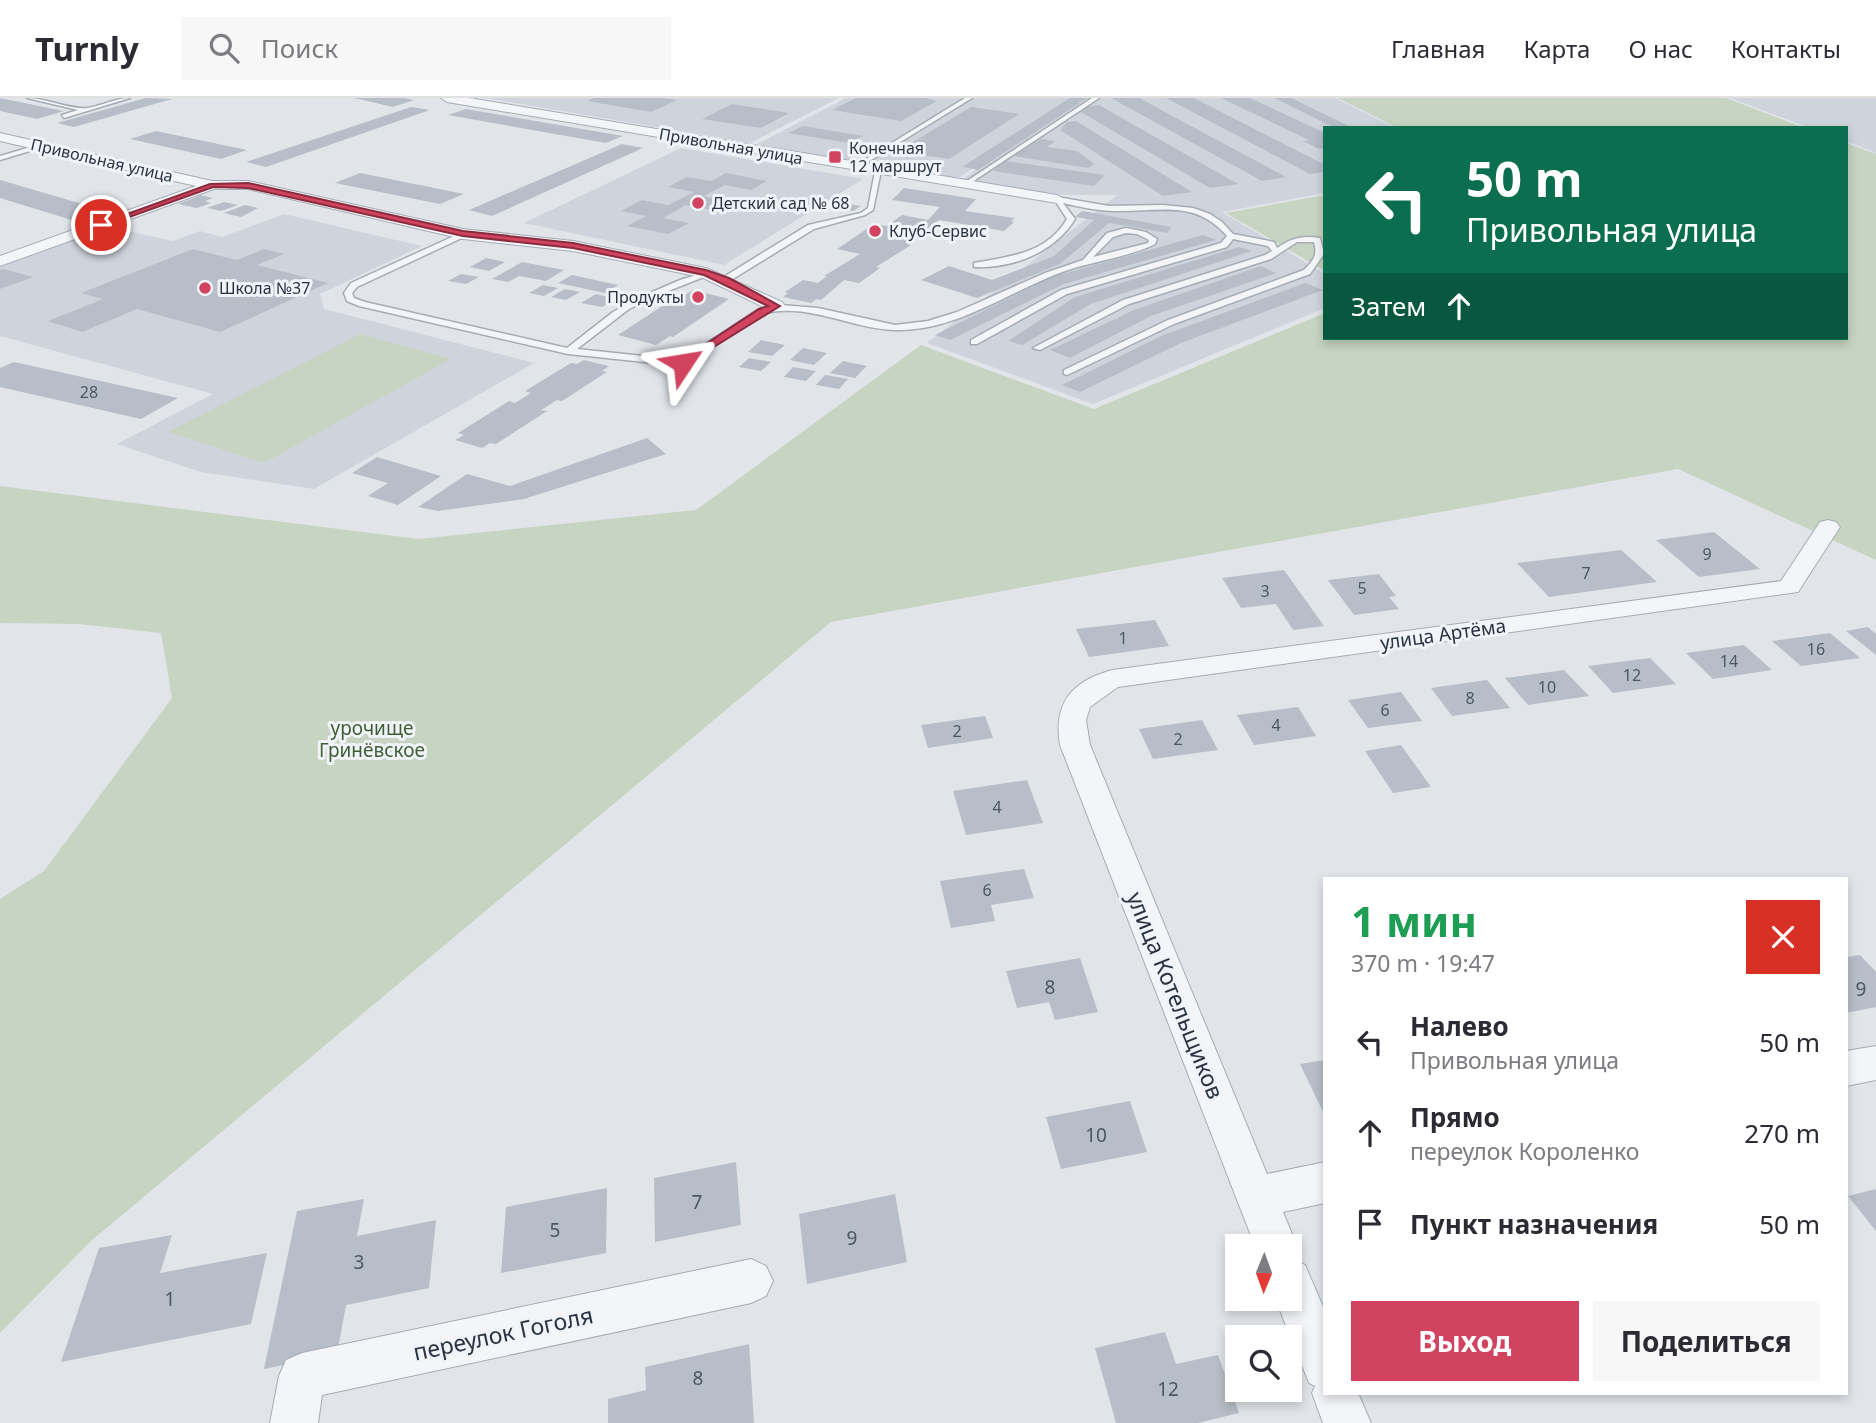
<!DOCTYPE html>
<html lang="ru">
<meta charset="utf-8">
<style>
body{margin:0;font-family:"Noto Sans",sans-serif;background:#f7f7f7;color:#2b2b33;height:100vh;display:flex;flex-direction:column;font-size:26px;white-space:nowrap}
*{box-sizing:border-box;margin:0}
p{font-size:23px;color:#7c7c81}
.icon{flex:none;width:38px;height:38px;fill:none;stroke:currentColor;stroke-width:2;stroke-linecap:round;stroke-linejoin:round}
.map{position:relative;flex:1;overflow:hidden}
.details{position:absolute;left:1323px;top:779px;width:525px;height:518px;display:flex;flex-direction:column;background:#fff;border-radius:0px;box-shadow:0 4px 10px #0003}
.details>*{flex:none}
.banner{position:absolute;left:1323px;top:28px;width:525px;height:214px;border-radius:0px;box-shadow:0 4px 10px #0003;background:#0b6e4f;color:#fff;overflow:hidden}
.needle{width:46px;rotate:181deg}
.fabs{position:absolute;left:1225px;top:1136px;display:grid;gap:14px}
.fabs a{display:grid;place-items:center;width:77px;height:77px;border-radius:0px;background:#fff;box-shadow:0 4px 10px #0003;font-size:35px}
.pin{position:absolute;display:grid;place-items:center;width:60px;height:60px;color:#fff;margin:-30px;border:4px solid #fff;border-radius:50%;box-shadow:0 2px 7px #0007}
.me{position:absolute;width:77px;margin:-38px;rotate:57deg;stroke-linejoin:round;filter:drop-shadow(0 0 5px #0008)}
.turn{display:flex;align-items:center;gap:24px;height:147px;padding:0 28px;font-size:32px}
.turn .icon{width:91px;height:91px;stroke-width:2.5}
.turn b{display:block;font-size:49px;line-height:60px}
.then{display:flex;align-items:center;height:66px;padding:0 28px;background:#0003;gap:14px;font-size:26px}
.round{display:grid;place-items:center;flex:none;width:74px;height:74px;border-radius:0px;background:#f7f7f7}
.head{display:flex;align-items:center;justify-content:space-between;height:119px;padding:0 28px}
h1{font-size:42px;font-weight:700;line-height:52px;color:#1e9e55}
.cta{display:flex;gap:14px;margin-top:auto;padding:14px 28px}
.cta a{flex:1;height:80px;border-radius:0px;background:#d1435f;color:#fff;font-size:28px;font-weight:700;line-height:80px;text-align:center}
.cta a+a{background:#f7f7f7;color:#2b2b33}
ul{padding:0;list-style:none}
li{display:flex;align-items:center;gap:21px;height:91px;padding:0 28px}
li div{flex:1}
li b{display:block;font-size:26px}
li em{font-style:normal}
header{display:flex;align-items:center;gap:42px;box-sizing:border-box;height:98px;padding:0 35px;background:#fff;border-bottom:2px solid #e1e1e2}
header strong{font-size:33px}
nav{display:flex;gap:38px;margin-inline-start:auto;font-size:24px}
.search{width:490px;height:63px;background:#f7f7f7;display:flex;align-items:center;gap:18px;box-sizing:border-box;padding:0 24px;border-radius:0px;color:#7c7c81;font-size:26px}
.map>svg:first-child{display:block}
.built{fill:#cfd4dc}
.green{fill:#c7d4c1}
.building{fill:#b8bec7}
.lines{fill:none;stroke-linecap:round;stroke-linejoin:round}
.service-casing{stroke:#a6acb4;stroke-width:3}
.minor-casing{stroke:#a6acb4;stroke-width:2}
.service{fill:#f3f5f8;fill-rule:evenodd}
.minor{fill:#f3f5f8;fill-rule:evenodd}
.route{fill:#d1435f;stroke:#882c3e;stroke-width:2}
.poi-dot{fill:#d1435f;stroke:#f0f3f7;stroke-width:2.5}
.labels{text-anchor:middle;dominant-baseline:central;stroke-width:6;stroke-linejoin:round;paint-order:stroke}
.far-street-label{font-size:16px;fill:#293342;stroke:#f0f3f7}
.far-poi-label{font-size:16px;fill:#293342;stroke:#f0f3f7;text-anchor:start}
.number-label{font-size:16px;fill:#4d5663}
.street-label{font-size:19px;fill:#293342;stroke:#f0f3f7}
.park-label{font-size:19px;fill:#3f5e35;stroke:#f0f3f7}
.near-number-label{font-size:19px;fill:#4d5663}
.near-street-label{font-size:23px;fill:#293342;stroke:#f0f3f7}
</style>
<header>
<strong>Turnly</strong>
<div class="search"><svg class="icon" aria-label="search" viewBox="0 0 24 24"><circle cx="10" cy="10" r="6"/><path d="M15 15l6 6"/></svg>Поиск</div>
<nav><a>Главная</a><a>Карта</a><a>О нас</a><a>Контакты</a></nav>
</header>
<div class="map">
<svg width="1876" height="1325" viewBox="0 0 1876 1325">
<rect width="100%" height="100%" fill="#e1e5ea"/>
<g class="built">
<polygon points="486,0 839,0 750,45"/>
<polygon points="846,0 1074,0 957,81 757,46"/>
<polygon points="1082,0 1335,0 1396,30 1325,30 1325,95 1222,114 1325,176 1325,210 1093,306 927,245 1117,97 1058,97 961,82"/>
<polygon points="1730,0 1876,0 1876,55 1846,43 1846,30 1810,30"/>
<polygon points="681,50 863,81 724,167 524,125"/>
<polygon points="284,116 422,148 320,196 324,211 534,265 314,391 201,374 117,346 213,296 0,238 0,169 107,129 173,143 200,133 222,139"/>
</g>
<g class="green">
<polygon points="1338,0 1726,0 1805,30 1398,30"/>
<polygon points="1846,45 1876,56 1876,462 1678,371 831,524 91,1143 0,1235 0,801 44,773 172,600 161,535 79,526 0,525 0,388 418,441 696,412 921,247 1094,311 1325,215 1325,240 1846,240"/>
<polygon points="1325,97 1325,173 1226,115"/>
<polygon points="360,236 451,261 264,365 168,334"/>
</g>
<g class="building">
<polygon points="0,0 64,13 37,21 0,13"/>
<polygon points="146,0 172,1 74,29 57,25"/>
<polygon points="354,0 404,0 414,2 393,9"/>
<polygon points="594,0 662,0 677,2 651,14 587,3"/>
<polygon points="856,0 925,0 937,3 901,23 832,12"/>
<polygon points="1070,0 1087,0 978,72 962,69"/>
<polygon points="1111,0 1139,0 1286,79 1262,83"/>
<polygon points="1166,0 1194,0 1325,67 1325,74 1310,76"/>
<polygon points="1221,0 1250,0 1325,35 1325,50 1319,51 1303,43 1309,42"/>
<polygon points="1274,0 1291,0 1353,30 1335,30"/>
<polygon points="732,6 789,15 761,30 702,21"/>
<polygon points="1099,7 1238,86 1210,90 1081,14 1087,9"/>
<polygon points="411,9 430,12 266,69 246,64"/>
<polygon points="971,9 1019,16 949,61 898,53"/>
<polygon points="466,11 623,38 606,45 448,17"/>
<polygon points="1076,23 1192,94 1163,98 1060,32 1067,24"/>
<polygon points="803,28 863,38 849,45 788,35"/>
<polygon points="156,33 247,52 221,61 130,41"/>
<polygon points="1041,41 1055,43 1047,49 1077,53 1094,66 1088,70 1013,58"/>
<polygon points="622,46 643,50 492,118 469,112"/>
<polygon points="1006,63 1105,77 1094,88 993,73"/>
<polygon points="360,75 464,96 440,106 335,85"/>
<polygon points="726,75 767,83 751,92 725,87 704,98 728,103 712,112 686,107 663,120 689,125 668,136 627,128 646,118 621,113 642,102 668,107 694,94 668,89 687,79 711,83"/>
<polygon points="0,82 110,114 78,124 0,100"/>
<polygon points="904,90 976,101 965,113 1015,120 1011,123 1014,124 1004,133 939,122 923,134 930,135 921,141 914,140 907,146 911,147 876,169 880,170 859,185 844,182 821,202 816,201 811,205 783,199 788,195 785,194 803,182 818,185 827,178 824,178 860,156 837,151 874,126 886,128 902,117 928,122 940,109 892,102"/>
<polygon points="201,97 213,100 205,103 211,105 197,110 178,106"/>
<polygon points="224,104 238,107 221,113 207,110"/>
<polygon points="842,105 861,108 853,113 834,110"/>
<polygon points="245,107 258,110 241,119 224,115"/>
<polygon points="1082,113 1172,129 1167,135 1109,125 1060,166 977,200 921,182 949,168 992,182 1047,161 1054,158 1094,122 1075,119"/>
<polygon points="1203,137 1216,142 1064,186 950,242 935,237 1052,179"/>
<polygon points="1239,149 1252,153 1091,206 1022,247 1008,243 1075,199"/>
<polygon points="193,151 237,162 264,151 284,156 257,167 328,185 220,234 137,211 82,234 48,223 103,201 81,195"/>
<polygon points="486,160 505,164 489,173 470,169"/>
<polygon points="522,164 564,172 546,183 519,178 508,184 492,181"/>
<polygon points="1261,168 1276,175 1151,218 1070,260 1050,252 1134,212"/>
<polygon points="3,171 33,179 0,191 0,172"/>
<polygon points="461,176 479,179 466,186 448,183"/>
<polygon points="572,177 618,187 605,195 558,185"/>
<polygon points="1305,185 1323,192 1181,245 1080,294 1062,287 1161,238"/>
<polygon points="543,187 558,190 544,198 529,195"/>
<polygon points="565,191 580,194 566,202 551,199"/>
<polygon points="693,192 729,201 673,239 670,238 656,247 618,237 676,199 680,200"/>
<polygon points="596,196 616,201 602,209 581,205"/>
<polygon points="761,242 785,247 772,258 748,254"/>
<polygon points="803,250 827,255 814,267 790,262"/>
<polygon points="749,260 771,264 761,273 739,269"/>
<polygon points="584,262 609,268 602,273 607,274 562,303 557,302 541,312 547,313 496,346 490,345 482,350 455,342 464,337 458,335 509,303 515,305 531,295 525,293 571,265 577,266"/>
<polygon points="843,263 867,268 855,280 830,275"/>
<polygon points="14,264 178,300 141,321 0,289 0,270"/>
<polygon points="793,269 816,273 806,283 784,279"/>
<polygon points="825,277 848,281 839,291 816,287"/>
<polygon points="647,340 666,356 524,401 438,413 418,409 467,376 510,388"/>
<polygon points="377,359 441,378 398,407 368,398 388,385 352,375"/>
<polygon points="1714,434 1760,471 1699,479 1656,442"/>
<polygon points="1621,452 1657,484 1549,499 1517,465"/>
<polygon points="1284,472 1324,528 1293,532 1276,506 1241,510 1222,480"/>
<polygon points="1379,476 1396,498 1389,499 1399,511 1354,517 1328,482"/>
<polygon points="1155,522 1169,548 1089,559 1076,531"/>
<polygon points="1868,529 1876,536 1876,557 1846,533"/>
<polygon points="1830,535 1860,560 1801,568 1772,543"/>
<polygon points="1744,547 1772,572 1713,581 1686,555"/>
<polygon points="1650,560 1676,586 1613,595 1588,568"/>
<polygon points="1564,572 1589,598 1528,607 1505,580"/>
<polygon points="1487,582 1510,610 1452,618 1431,590"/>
<polygon points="1401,594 1422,623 1368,630 1348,602"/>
<polygon points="1298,609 1316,638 1254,647 1237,617"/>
<polygon points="985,618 993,640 928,650 921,627"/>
<polygon points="1202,622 1218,652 1153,661 1139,631"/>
<polygon points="1401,647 1431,689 1393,695 1365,653"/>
<polygon points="1027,682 1043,725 966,737 953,693"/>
<polygon points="1024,771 1034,800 991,807 995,823 951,830 940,783"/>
<polygon points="1860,857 1876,874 1876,909 1846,915 1846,859"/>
<polygon points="1080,860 1098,914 1055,922 1049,904 1017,910 1006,873"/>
<polygon points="1325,962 1325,1018 1300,966"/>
<polygon points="1130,1003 1147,1054 1061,1071 1046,1019"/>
<polygon points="736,1064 741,1127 655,1144 654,1080"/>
<polygon points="607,1090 606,1155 501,1175 506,1109"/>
<polygon points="1876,1091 1876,1133 1848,1098"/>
<polygon points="895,1096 907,1164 807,1186 799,1116"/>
<polygon points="364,1101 357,1138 436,1122 429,1190 346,1207 337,1256 264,1271 297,1113"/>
<polygon points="172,1137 160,1175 267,1155 251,1226 61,1264 99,1150"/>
<polygon points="1165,1234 1176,1266 1218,1257 1239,1315 1198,1325 1116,1325 1095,1250"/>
<polygon points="749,1246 754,1325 608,1325 608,1301 646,1292 645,1269"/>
</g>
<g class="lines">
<g class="service-casing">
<g id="service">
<path d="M27,0C46,0 71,12 87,10C102,8 115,0 130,0L64,20L62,17L78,12Z"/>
<polygon points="965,0 972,0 858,70 853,69"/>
<polygon points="1092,0 1099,0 966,88 961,87"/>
<polygon points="41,46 43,49 0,62 0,58"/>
<polygon points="878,71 881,73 873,112 865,117 814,131 728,184 722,184 722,180 808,127 861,115 868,110 875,73"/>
<path d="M1057,99L1109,108L1163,107L1193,110L1210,116L1222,124L1233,136L1274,144L1277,150C1291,140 1303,137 1320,140L1324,156L1310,176L1174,226L1067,277L1064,276V272L1168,222L1304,172C1313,163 1318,157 1314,144H1297L1271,161L1129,206L1040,252L1033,250L1123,202L1265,157L1272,153L1268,148L1233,141L1227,149L1067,196L977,246H971V242L1061,192L1221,145L1227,138C1195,101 1159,114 1116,113C1098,113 1080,109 1063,105L1075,121C1055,154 1013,171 974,169V165C1011,158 1046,156 1067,121L1054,101Z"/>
<path d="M1126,130L1146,134L1157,141L1155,146C1135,157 1092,164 1068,172C1012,191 957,234 896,232C851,231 811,205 765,215L683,268L568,256L359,208L347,203L344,195L351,185L463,134L467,136L466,138L357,189L352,195L354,200L365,204L567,250L613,214L634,202L680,182L709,173V177L663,195L629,211L577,251L681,262L759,211L781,207L818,210L895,227L928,223L957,214L1045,175L1083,162L1107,135ZM1126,135L1137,136L1149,142L1148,145L1093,159L1113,139Z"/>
</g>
</g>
<g class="minor-casing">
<g id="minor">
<polygon points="441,0 469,0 1057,97 1064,101 1057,105 447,4"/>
<polygon points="0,35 212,83 248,83 463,131 573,143 706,170 782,204 785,208 776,213 770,212 701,179 573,153 463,141 248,91 214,91 0,168 0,158 196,88 0,43"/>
<path d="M1828,422L1836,424L1840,429L1798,494L1118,589L1090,609L1086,622L1090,647L1267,1076L1325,1064V1105L1283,1114L1297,1148L1292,1161L1305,1167L1325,1213V1295H1358L1371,1325H1323L1312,1295L1315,1288L1309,1285L1275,1200H1290V1148H1255L1060,647C1053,605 1072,583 1112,572L1781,483L1820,424Z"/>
<polygon points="1876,948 1876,982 1846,988 1846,953"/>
<polygon points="751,1161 766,1168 773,1183 766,1198 751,1205 322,1297 318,1325 270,1325 279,1278 286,1262 302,1255"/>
</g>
</g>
<use href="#service" class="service"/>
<use href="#minor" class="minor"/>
</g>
<polygon class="route" points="248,85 463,133 573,145 706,172 729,180 780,208 683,268 680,267 680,263 759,211 768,208 704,177 573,150 463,138 248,90 213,89 104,128 97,127 210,86"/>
<g class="poi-dot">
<rect x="828" y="52" width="14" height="14" rx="3.5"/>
<circle cx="698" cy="105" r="7"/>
<circle cx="875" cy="133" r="7"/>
<circle cx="205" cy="190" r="7"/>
<circle cx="698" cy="199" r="7"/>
</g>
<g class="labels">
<g class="far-street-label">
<text transform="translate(731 48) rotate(10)">Привольная улица</text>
<text transform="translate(102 62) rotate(13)">Привольная улица</text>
</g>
<g class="far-poi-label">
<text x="849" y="50">Конечная<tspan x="849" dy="18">12 маршрут</tspan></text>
<text x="712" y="105">Детский сад № 68</text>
<text x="889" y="133">Клуб-Сервис</text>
<text x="219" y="190">Школа №37</text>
<text x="684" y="199" text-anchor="end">Продукты</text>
</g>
<g class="number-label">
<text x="89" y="294">28</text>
<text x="1707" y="456">9</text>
<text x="1586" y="475">7</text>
<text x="1362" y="490">5</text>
<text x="1265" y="493">3</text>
<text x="1123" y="540">1</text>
<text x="1816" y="551">16</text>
<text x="1729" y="563">14</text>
<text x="1632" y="577">12</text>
<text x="1547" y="589">10</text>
<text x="1470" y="600">8</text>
<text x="1385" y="612">6</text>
<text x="1276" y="627">4</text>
<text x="957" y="633">2</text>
<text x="1178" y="641">2</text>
<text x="997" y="709">4</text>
<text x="987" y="792">6</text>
</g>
<g class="street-label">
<text transform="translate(1443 536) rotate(-8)">улица Артёма</text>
</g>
<g class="park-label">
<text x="372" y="630">урочище<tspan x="372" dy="22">Гринёвское</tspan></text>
</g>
<g class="near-number-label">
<text x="1050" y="889">8</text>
<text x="1861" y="891">9</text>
<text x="1096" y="1037">10</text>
<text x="697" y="1104">7</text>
<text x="555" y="1132">5</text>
<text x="852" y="1140">9</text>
<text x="359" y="1164">3</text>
<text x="170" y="1201">1</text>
<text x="698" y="1280">8</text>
<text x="1168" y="1291">12</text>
</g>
<g class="near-street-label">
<text transform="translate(1176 897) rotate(68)">улица Котельщиков</text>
<text transform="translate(503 1235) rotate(-12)">переулок Гоголя</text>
</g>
</g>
</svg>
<div class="fabs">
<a><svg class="needle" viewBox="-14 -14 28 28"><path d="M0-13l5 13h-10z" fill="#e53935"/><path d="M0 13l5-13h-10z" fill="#7c7c81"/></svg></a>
<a><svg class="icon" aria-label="search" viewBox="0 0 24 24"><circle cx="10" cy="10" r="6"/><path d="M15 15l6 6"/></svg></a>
</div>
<div class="pin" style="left:101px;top:127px;background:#d93025"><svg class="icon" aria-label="arrive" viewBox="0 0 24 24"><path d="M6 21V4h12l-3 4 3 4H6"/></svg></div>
<svg class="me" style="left:683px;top:265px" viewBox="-20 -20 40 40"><path d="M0-17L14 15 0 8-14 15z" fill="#d1435f" stroke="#fff" stroke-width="4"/></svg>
<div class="banner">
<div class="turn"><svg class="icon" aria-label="left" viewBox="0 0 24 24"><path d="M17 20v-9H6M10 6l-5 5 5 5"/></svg><div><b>50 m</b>Привольная улица</div></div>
<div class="then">Затем<svg class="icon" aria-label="ahead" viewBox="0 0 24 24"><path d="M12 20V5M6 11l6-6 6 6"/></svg></div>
</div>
<section class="details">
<div class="head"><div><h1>1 мин</h1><p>370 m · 19:47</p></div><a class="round" style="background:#d93025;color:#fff"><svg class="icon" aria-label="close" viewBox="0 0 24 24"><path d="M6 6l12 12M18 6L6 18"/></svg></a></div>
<ul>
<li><svg class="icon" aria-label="left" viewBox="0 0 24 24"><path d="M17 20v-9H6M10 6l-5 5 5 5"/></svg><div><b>Налево</b><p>Привольная улица</p></div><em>50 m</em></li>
<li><svg class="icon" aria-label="ahead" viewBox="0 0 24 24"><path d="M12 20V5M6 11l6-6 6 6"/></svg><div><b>Прямо</b><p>переулок Короленко</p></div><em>270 m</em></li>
<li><svg class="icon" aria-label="arrive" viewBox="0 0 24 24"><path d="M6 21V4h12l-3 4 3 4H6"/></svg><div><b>Пункт назначения</b></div><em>50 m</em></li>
</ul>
<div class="cta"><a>Выход</a><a>Поделиться</a></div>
</section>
</div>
